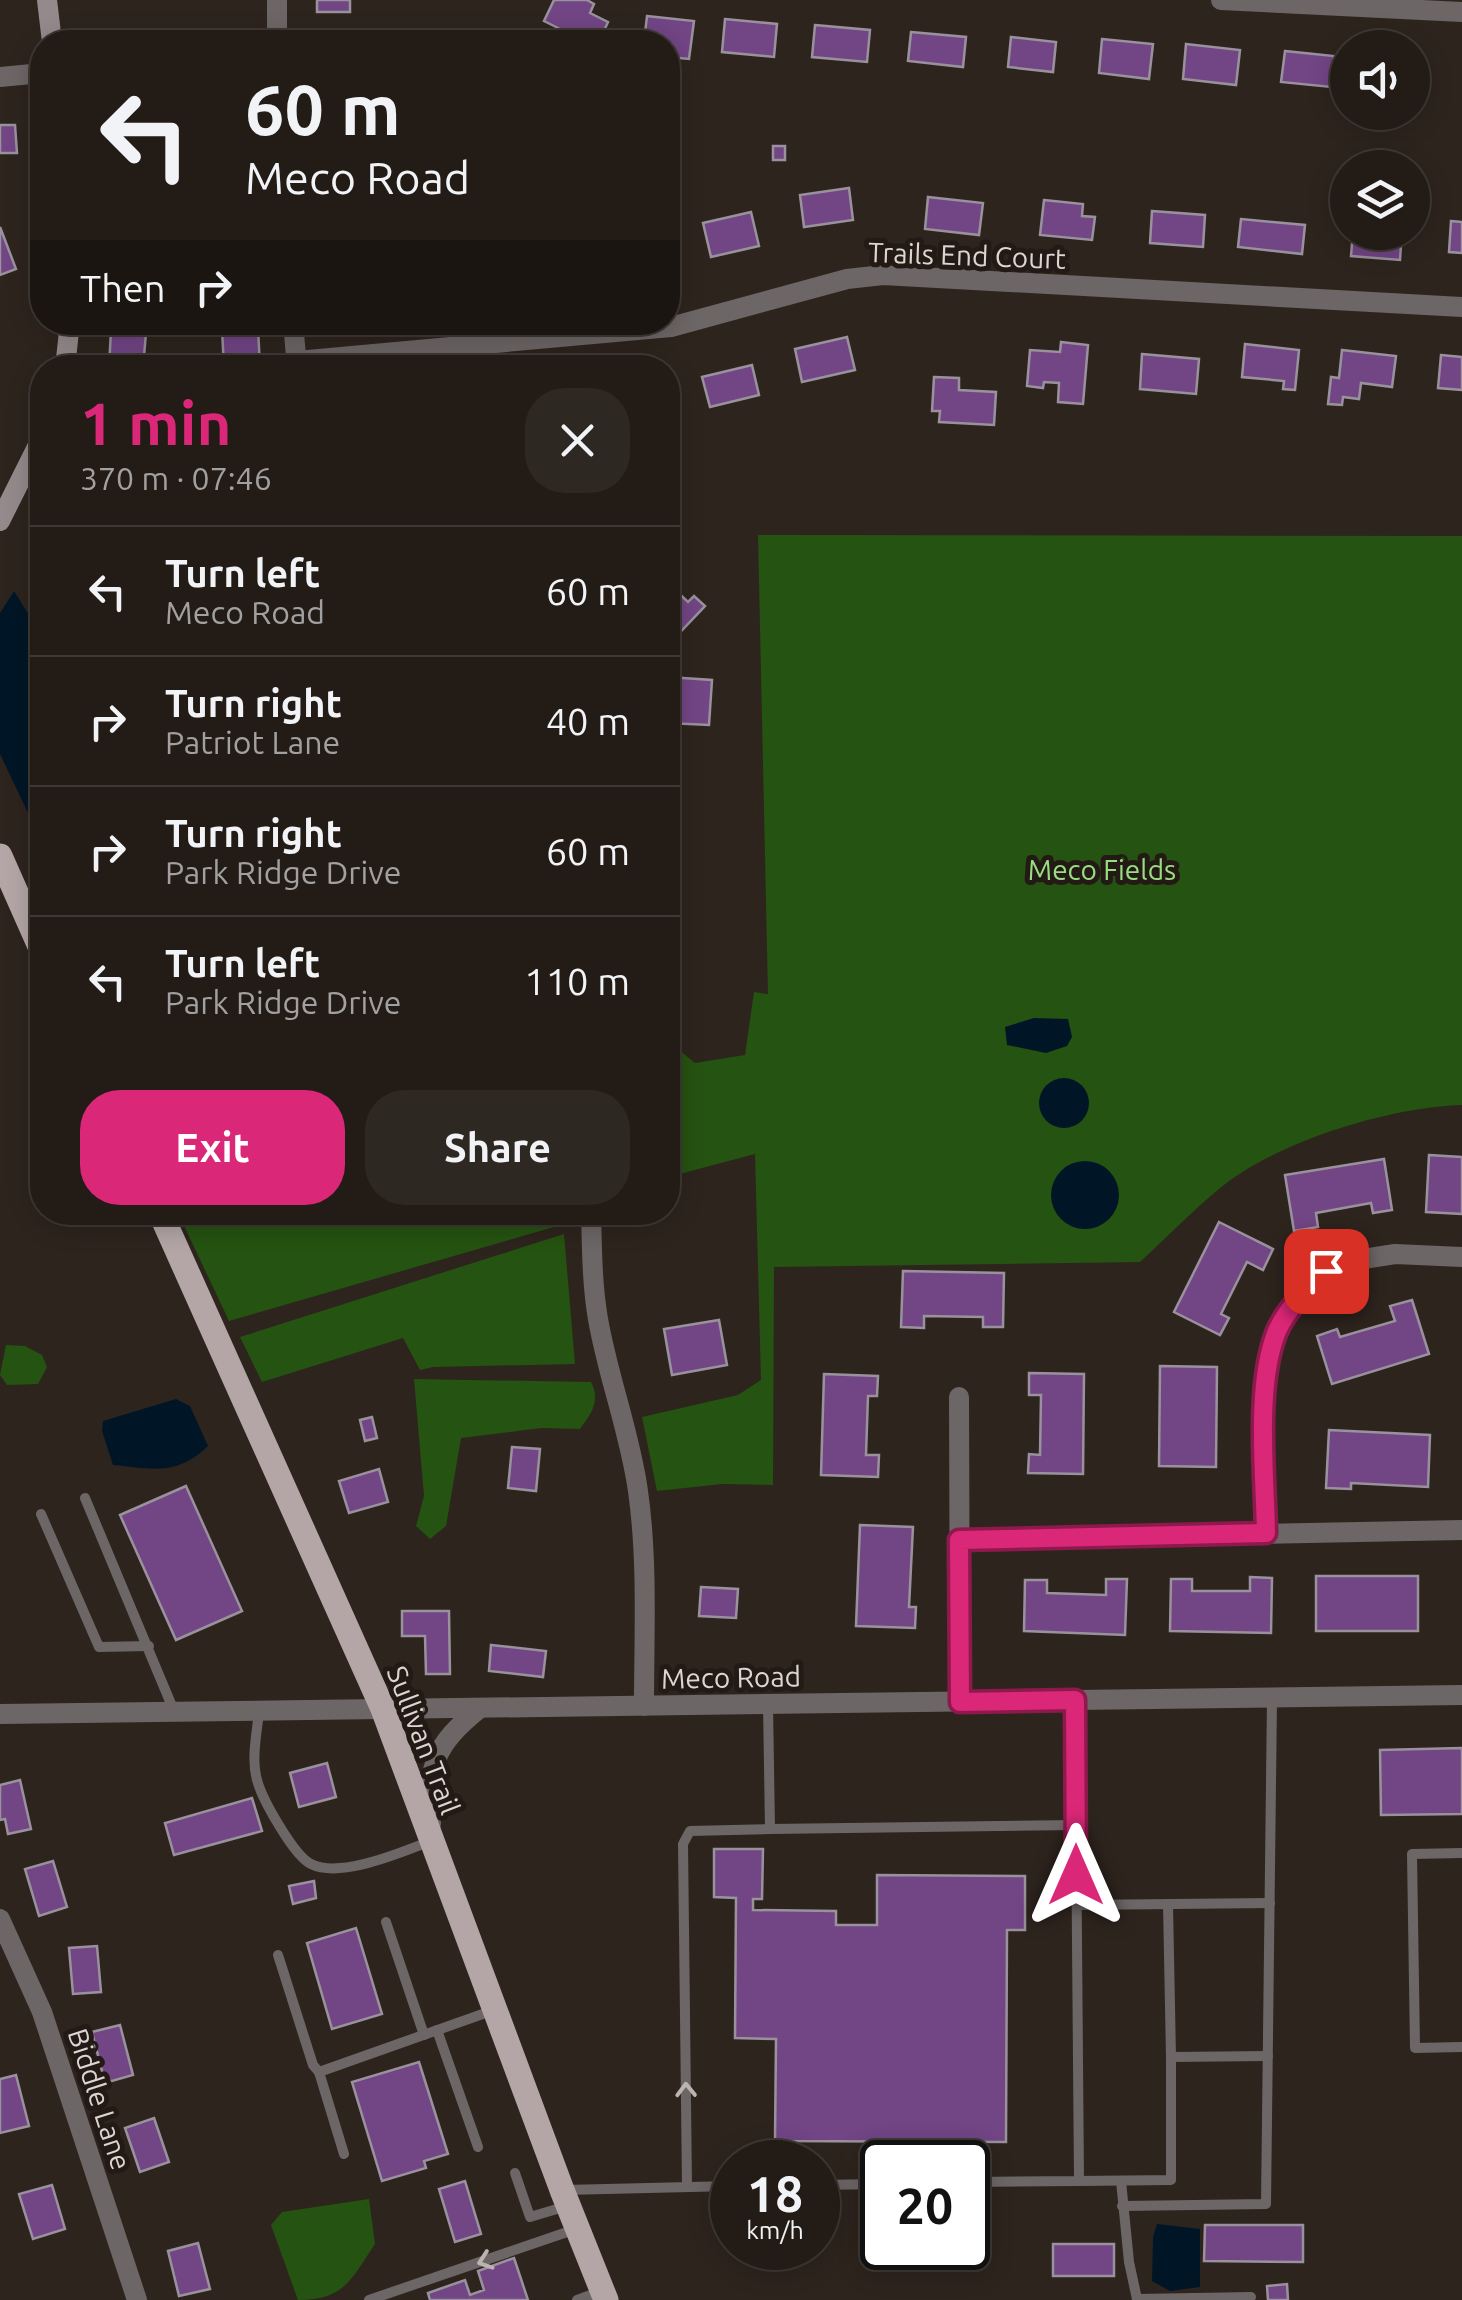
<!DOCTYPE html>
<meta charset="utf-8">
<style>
body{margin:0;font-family:Ubuntu,sans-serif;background:#2e2823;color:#f1f3f6;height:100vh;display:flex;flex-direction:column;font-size:38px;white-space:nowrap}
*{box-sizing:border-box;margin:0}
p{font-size:32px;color:#a2a1a1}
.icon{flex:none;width:55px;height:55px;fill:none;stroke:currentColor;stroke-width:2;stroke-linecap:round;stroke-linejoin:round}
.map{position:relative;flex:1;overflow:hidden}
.panel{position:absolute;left:30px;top:355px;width:650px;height:870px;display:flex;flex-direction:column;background:#221b16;border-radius:40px;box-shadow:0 5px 25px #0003,0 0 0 2px #3f3935}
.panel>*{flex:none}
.guide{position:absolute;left:30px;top:30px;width:650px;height:305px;border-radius:40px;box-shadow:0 5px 25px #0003,0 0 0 2px #3f3935;background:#221b16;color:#f1f3f6;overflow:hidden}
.fabs{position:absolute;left:1330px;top:30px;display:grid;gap:20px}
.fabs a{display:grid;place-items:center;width:100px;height:100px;border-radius:50%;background:#221b16;box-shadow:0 5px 25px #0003,0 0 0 2px #3f3935;font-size:50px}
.speed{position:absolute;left:710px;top:2140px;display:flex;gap:20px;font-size:50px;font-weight:700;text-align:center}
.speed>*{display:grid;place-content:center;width:130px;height:130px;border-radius:50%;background:#221b16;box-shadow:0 5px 25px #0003,0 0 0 2px #3f3935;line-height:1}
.speed small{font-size:25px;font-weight:400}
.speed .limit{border:5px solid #111;border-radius:15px;background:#fff;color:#111}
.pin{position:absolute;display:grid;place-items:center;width:85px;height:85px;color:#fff;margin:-42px;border-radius:20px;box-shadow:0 5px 15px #0006}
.me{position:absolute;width:110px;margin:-55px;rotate:0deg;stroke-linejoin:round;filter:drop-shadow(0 0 8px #0008)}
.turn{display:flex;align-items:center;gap:35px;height:210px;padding:0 50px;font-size:45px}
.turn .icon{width:130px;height:130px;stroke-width:2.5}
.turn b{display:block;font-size:70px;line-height:85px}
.then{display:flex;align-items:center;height:95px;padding:0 50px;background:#0003;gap:20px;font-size:38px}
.round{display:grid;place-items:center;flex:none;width:105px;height:105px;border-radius:40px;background:#2e2823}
.head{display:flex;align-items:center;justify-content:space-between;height:170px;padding:0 50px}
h1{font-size:60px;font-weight:700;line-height:75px;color:#db2777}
.button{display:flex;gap:20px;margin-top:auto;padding:20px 50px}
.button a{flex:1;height:115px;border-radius:40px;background:#db2777;color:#fff;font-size:40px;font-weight:700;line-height:115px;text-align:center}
.button a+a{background:#2e2823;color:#f1f3f6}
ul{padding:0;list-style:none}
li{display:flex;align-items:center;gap:30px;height:130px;padding:0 50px;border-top:2px solid #3f3935}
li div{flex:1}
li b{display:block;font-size:38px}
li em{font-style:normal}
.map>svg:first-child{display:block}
.green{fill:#255311}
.water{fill:#001626}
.building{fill:#724585;stroke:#99929d;stroke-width:2.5}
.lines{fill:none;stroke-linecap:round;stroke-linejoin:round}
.service{stroke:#6d6666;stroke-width:10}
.minor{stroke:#6d6666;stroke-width:20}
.secondary{stroke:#958a8b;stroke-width:20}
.primary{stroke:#b4a6a7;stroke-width:25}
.oneway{stroke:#bbb4b1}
.route-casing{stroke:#8e194d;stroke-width:25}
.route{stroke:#db2777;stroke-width:18}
.labels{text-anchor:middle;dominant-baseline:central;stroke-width:10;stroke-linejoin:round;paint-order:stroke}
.street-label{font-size:28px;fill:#dcd5d1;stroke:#241a15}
.park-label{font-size:28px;fill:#98dd81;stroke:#241a15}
</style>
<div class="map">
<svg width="1462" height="2300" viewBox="0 0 1462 2300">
<rect width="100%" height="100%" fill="#2e241e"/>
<g class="green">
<path d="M758,535L1462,536V1105C1389,1107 1275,1142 1219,1189C1191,1212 1166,1238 1140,1262L774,1267L773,1485L722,1484L657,1491L642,1417L738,1395L761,1380L755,1154L668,1177V1053L679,1050L695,1063L745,1055L754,992L768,994Z"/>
<polygon points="568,1212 568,1223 229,1321 178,1213"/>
<polygon points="564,1234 575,1364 433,1367 420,1370 403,1338 262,1382 240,1337"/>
<polygon points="6,1345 25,1346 42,1355 47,1367 38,1384 7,1385 0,1375"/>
<path d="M414,1379L591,1382C601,1401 591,1414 580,1429L541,1428L461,1438L446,1526L430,1539L416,1526L424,1496Z"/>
<path d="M369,2199L375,2244C351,2279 345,2300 298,2300L271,2225L282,2212Z"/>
</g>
<g class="water">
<polygon points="14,591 42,636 42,825 30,817 0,754 0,613"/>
<polygon points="1034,1018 1068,1019 1072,1037 1067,1046 1046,1053 1007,1045 1005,1027"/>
<circle cx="1064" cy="1103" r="25"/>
<circle cx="1085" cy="1195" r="34"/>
<path d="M176,1399L190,1406L208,1446C177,1476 153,1469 113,1465L102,1431L103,1421Z"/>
<polygon points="1157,2224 1200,2229 1200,2287 1170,2291 1152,2281 1153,2237"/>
</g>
<g class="building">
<rect x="317" y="0" width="33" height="12"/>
<polygon points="554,0 587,0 594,4 590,13 608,22 599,42 586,42 575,37 572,42 567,42 554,36 558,28 544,21"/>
<polygon points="647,16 694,21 689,59 669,57 668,42 644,42"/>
<polygon points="725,19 777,24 774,57 722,52"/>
<polygon points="815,25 870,30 867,62 812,57"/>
<polygon points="911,32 966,37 963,67 908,61"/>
<polygon points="1011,37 1056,42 1053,72 1008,67"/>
<polygon points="1102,39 1153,44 1149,79 1099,73"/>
<polygon points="1186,44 1240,50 1236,85 1183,79"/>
<polygon points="1285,51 1334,56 1331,87 1281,82"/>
<polygon points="1412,58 1421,59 1418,92 1412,91"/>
<polygon points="0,125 15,125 17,153 0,153"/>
<rect x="773" y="146" width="12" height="14"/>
<polygon points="849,188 853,220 804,227 800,195"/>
<polygon points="928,197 983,203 979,235 925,229"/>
<polygon points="1044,200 1083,204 1082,216 1095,217 1092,240 1040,235"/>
<polygon points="1152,211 1205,215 1203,247 1150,243"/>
<polygon points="751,212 759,246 711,257 703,223"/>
<polygon points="1241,219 1305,225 1302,254 1238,247"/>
<polygon points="1451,221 1462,222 1462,253 1449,252"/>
<polygon points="0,227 16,269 0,275"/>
<polygon points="1353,232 1402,232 1400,260 1351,256"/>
<polygon points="258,327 260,368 224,368 222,329"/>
<polygon points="111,330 146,333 143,368 109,368"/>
<polygon points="847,337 855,370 802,382 795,349"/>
<polygon points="1061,342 1088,345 1083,404 1058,402 1059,383 1044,382 1043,388 1027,386 1030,350 1060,352"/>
<polygon points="1245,344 1299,350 1295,390 1283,389 1284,381 1242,377"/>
<polygon points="1342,350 1396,356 1392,387 1361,383 1359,399 1343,397 1342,405 1328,404 1331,377 1339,378"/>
<polygon points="1142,354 1199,359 1196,394 1140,389"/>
<polygon points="1441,355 1462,357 1462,390 1438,388"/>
<polygon points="752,365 759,395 710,407 702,377"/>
<polygon points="934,377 959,378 959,390 996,392 994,425 939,422 940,411 932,411"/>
<polygon points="37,492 42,492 42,537 38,538"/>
<polygon points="668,583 688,602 694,596 705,606 669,644"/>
<polygon points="668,677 712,680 709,725 668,723"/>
<polygon points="668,762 674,762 671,799 668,799"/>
<polygon points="668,918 674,918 672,955 668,954"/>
<polygon points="1429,1155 1462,1157 1462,1214 1426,1212"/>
<polygon points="1384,1159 1392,1210 1373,1213 1371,1203 1316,1213 1318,1227 1294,1231 1285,1175"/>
<polygon points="1219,1222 1273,1249 1263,1270 1247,1262 1221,1314 1229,1318 1220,1335 1174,1312"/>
<polygon points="903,1271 1004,1273 1003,1327 983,1327 983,1317 924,1316 924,1328 901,1327"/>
<polygon points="1412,1300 1429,1354 1332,1384 1317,1336 1337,1329 1340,1337 1395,1321 1390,1306"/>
<polygon points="719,1320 727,1365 672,1375 664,1329"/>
<polygon points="1160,1366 1217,1367 1216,1467 1159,1466"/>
<polygon points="1029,1373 1084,1374 1083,1474 1028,1473 1029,1454 1040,1455 1041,1395 1029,1395"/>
<polygon points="824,1374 878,1376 877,1396 868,1396 866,1455 879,1455 878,1477 821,1475"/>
<polygon points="372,1417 377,1438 365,1441 360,1420"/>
<polygon points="1329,1430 1430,1435 1428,1487 1351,1483 1351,1489 1326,1488"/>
<polygon points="512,1447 540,1449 536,1491 508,1488"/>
<polygon points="379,1469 388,1502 349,1513 339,1481"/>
<polygon points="186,1486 242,1611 176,1640 120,1515"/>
<polygon points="860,1525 913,1527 909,1607 916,1607 915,1628 856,1626"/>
<rect x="1316" y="1576" width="102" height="55"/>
<polygon points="1250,1577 1272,1578 1271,1633 1170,1631 1171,1579 1192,1579 1192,1591 1250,1591"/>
<polygon points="1106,1579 1127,1579 1125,1635 1024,1631 1025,1580 1047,1580 1047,1593 1106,1595"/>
<polygon points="701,1587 738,1589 736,1618 699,1616"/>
<polygon points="402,1611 449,1611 450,1674 426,1674 425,1636 402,1636"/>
<polygon points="491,1645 546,1651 543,1677 489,1671"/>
<polygon points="1462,1748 1462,1814 1381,1815 1380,1750"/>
<polygon points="327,1763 336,1797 299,1807 290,1773"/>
<polygon points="20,1780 31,1829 8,1834 5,1819 0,1820 0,1785"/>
<polygon points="252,1798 262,1831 174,1855 165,1823"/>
<polygon points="714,1849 763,1849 762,1899 753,1899 753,1910 836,1911 836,1925 877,1925 877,1875 1025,1876 1025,1930 1007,1930 1006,2142 775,2141 776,2039 735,2038 736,1898 714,1897"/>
<polygon points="53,1861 67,1907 39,1916 25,1869"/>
<polygon points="314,1881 316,1898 293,1904 289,1886"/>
<polygon points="356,1928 382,2014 332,2029 307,1943"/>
<polygon points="97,1946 101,1992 73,1994 69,1948"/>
<polygon points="120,2025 133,2075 105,2083 92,2032"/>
<polygon points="419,2062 448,2154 424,2161 426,2168 382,2181 352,2082"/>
<polygon points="16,2075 29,2126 0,2133 0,2079"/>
<polygon points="154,2118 169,2162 140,2172 125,2128"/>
<polygon points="465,2181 481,2234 455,2242 439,2189"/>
<polygon points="52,2185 65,2229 33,2239 19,2194"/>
<polygon points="1205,2225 1303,2225 1303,2262 1204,2261"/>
<polygon points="198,2243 210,2289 179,2296 168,2251"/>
<rect x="1053" y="2244" width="61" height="32"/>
<polygon points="514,2258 528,2300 430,2300 428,2293 465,2280 470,2295 484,2290 478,2271"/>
<polygon points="1287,2284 1288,2300 1268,2300 1267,2286"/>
</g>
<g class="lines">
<g class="service">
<polyline points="85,1498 174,1711"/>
<polyline points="41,1514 99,1647 149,1646"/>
<path d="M259,1711C257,1733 251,1758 257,1780C262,1799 294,1856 311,1864C341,1879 401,1852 431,1841"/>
<polyline points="770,1829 1076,1825"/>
<polyline points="1462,1853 1412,1854 1415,2048 1462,2047"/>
<polyline points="1168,1904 1171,2057 1268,2056"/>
<polyline points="1077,1905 1270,1903"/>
<polyline points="386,1922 424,2035"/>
<polyline points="278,1955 313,2065 319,2072"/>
<polyline points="437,2030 478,2147"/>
<polyline points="344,2154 319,2072 494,2010"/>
<polyline points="515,2173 530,2217 567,2206"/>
<polyline points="1079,2181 1171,2180 1171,2057"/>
<polyline points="1121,2181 1129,2262 1137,2299 1251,2297"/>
<polyline points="968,2182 1079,2181 1075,1700"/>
<polyline points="818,2185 882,2184"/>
<polyline points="687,2187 683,1844 690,1831 770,1829 768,1704"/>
<polyline points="564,2190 732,2186"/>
<polyline points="1122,2206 1266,2204 1272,1698"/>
<polyline points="369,2300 576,2229"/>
<polyline points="577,2300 599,2292"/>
</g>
<g class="minor">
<polyline points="277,0 277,42"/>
<polyline points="1221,0 1462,12"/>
<polyline points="0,77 42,73"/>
<polyline points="293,322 297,368"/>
<polyline points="297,361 671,327 847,279 883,275 1462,307"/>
<path d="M591,1212C592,1249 592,1284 598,1319C608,1377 630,1433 638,1491C648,1562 644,1635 644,1706"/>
<polyline points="959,1397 960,1702"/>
<polyline points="1265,1533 1265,1374 1278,1330 1299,1295 1326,1271 1357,1260 1395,1254 1462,1257"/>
<polyline points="959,1540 1462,1530"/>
<polyline points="0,1714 1462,1695"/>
<path d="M431,1824C428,1765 433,1746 480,1708"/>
<polyline points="0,1919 42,2012 137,2300"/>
</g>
<g class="secondary">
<polyline points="47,0 52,42"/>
<polyline points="65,368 70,322"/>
<polyline points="0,521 42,437"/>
</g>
<g class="primary">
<polyline points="0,856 42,951"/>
<polyline points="160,1212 383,1709 562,2190 606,2300"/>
</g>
</g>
<defs><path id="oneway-chevron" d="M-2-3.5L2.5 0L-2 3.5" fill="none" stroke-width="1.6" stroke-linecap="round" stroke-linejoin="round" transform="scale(2.5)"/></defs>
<g class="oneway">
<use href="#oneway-chevron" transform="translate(686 2090) rotate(-91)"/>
<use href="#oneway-chevron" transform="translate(485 2261) rotate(161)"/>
</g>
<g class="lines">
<g class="route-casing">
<path id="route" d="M1076,1875L1075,1700L960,1702L959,1540L1266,1533C1265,1474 1255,1385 1277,1331C1288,1307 1307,1289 1326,1271"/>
</g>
<use href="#route" class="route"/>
</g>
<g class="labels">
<g class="street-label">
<text transform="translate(967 255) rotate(2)">Trails End Court</text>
<text transform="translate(731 1677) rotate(-1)">Meco Road</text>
<text transform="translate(424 1740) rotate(69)">Sullivan Trail</text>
<text transform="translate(100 2099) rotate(72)">Biddle Lane</text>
</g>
<g class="park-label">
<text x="1102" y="869">Meco Fields</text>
</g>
</g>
</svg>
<div class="fabs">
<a><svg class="icon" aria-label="sound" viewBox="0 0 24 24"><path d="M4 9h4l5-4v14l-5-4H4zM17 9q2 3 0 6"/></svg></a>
<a><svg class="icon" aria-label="layers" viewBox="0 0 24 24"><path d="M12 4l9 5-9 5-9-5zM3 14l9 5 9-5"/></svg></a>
</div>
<div class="speed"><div>18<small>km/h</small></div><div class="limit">20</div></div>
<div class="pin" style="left:1326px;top:1271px;background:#d93025"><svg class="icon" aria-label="arrive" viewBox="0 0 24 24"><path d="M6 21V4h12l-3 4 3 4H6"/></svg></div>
<svg class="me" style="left:1076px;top:1875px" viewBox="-20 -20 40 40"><path d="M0-17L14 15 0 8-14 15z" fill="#db2777" stroke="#fff" stroke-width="4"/></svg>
<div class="guide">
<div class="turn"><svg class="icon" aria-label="left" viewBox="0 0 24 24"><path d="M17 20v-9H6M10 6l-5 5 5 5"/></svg><div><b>60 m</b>Meco Road</div></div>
<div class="then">Then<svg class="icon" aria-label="right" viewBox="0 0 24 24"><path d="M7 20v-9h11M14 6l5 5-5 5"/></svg></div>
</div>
<section class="panel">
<div class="head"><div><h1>1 min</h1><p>370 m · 07:46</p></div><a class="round"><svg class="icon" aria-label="close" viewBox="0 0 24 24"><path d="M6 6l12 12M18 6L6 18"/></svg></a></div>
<ul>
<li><svg class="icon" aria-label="left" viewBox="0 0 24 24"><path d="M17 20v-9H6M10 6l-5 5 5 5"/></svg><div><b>Turn left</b><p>Meco Road</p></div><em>60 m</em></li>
<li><svg class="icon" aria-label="right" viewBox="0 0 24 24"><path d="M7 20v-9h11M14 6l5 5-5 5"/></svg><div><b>Turn right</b><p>Patriot Lane</p></div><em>40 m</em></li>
<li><svg class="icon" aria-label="right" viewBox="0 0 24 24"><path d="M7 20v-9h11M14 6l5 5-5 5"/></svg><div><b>Turn right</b><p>Park Ridge Drive</p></div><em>60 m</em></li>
<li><svg class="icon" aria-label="left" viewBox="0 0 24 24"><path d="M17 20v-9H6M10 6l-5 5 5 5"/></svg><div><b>Turn left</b><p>Park Ridge Drive</p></div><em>110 m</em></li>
</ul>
<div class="button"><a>Exit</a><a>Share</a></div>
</section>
</div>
